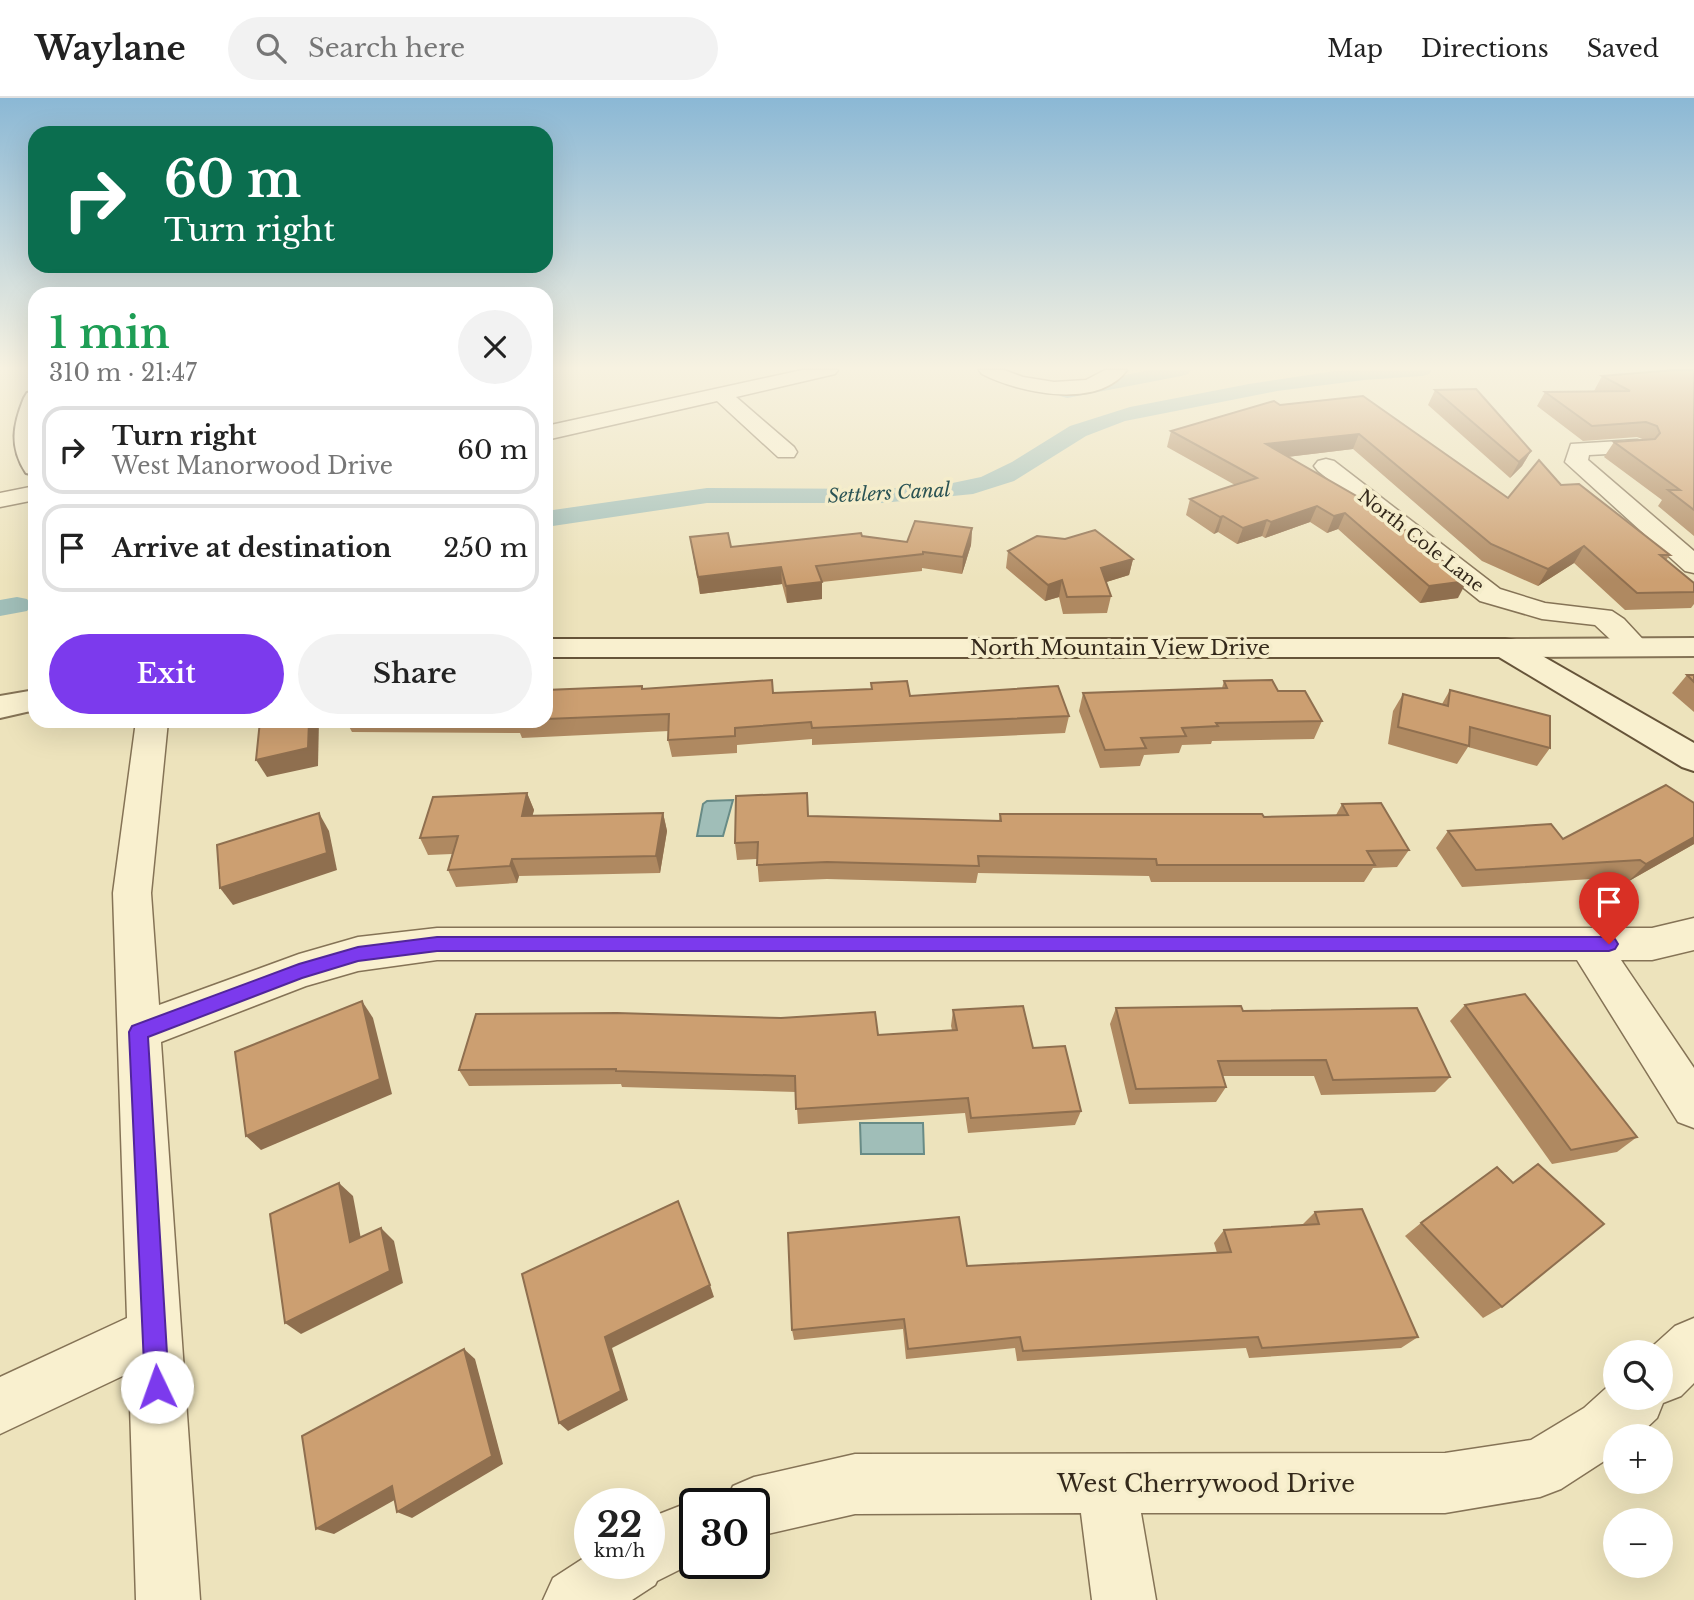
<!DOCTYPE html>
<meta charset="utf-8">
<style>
body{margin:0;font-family:"Libre Baskerville",serif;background:#f2f2f2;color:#222;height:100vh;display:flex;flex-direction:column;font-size:26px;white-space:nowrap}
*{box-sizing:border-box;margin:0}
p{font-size:23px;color:#767676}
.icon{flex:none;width:38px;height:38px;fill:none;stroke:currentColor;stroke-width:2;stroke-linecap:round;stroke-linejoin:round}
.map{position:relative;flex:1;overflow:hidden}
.details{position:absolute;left:28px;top:189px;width:525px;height:441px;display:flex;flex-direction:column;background:#fff;border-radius:21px;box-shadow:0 7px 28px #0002}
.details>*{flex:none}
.top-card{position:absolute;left:28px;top:28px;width:525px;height:147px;border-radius:21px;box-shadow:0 7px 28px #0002;background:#0b6e4f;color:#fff;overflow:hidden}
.tools{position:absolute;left:1603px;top:1242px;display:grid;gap:14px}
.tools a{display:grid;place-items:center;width:70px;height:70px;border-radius:50%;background:#fff;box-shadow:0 7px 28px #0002;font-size:35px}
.speed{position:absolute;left:574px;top:1390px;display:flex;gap:14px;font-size:35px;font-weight:700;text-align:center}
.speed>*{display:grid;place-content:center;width:91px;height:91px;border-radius:50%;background:#fff;box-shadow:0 7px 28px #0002;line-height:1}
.speed small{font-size:18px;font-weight:400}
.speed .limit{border:4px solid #111;border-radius:10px;background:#fff;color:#111}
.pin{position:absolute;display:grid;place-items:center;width:60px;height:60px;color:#fff;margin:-72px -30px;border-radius:50% 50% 50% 0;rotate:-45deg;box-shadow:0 0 7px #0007}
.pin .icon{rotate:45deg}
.me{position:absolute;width:77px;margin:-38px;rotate:357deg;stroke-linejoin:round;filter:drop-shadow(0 0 5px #0008)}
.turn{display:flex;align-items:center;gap:24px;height:147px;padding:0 21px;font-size:32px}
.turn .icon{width:91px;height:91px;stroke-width:2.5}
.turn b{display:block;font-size:49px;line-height:60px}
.round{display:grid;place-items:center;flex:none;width:74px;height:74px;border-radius:37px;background:#f2f2f2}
.summary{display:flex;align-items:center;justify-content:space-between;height:119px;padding:0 21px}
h1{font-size:42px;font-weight:600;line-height:52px;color:#1e9e55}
.button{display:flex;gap:14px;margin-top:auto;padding:14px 21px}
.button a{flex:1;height:80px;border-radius:42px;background:#7c3aed;color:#fff;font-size:28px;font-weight:600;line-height:80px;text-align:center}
.button a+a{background:#f2f2f2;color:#222}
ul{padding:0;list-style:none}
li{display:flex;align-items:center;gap:21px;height:88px;margin:0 14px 10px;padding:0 7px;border:4px solid #e0e0e0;border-radius:21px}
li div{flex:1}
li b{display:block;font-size:26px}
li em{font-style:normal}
header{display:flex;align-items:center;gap:42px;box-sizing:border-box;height:98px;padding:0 35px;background:#fff;border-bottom:2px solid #e0e0e0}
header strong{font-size:33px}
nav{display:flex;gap:38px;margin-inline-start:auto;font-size:24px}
.search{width:490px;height:63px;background:#f2f2f2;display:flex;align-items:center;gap:18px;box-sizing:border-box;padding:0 24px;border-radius:38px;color:#767676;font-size:26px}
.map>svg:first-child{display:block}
.water{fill:#a0beb8;stroke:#688b86;stroke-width:2}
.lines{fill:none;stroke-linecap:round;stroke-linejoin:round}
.canal{fill:#a0beb8;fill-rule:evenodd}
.minor-casing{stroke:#857356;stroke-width:3}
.tertiary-casing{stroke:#857356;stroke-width:4}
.secondary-casing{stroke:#665439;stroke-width:4}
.minor{fill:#f9f0cf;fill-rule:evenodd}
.tertiary{fill:#f9f0cf;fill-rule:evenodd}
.secondary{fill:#f9f0cf;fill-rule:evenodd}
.wall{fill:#af8961}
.shaded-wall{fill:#8f6f4f}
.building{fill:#cc9f71;stroke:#8f6f4f;stroke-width:2}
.route{fill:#7c3aed;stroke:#51269a;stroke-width:2}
.labels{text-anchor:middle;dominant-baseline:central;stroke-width:7;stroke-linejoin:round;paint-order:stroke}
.far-street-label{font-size:18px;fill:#34291b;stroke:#f5edcb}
.far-water-label{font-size:19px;font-style:italic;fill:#2a5354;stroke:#f5edcb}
.street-label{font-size:21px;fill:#34291b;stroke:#f5edcb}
.near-street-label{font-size:24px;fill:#34291b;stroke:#f5edcb}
</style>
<header>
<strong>Waylane</strong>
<div class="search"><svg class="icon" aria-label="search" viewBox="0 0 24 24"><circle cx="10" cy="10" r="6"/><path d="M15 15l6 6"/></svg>Search here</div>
<nav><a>Map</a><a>Directions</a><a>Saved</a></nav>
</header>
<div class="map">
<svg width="1694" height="1502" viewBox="0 0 1694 1502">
<rect width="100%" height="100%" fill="#ede3bc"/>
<g class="water">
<polygon points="733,702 723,738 697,738 703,706 707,703"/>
<polygon points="860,1025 923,1025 924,1056 861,1056"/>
</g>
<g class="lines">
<g class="canal">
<polygon points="1151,272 1191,272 1188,276 1181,278 1067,300 1060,298 1057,294 1060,290 1067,288"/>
<polygon points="1432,272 1429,276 1422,278 1364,282 1277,293 1125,323 1086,338 1014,383 973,396 882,405 707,405 546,429 546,413 707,390 882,391 943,387 981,379 1012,364 1070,328 1130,309 1249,286 1335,273"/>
<polygon points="17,499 27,501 31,507 27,513 0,518 0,502"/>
</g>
<g class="minor-casing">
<g id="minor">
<polygon points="802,272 838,272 835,276 736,299 794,349 797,354 794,359 778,359 717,303 546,342 546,328"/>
<path d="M979,272H1004L1023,279L1054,284L1086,282L1105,272H1127C1098,312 1019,295 982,276Z"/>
<polygon points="1637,342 1645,344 1648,349 1645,354 1589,357 1588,362 1694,453 1694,475 1685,473 1565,364 1571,346"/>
<polygon points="1326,361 1334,363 1500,491 1545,505 1612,513 1624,521 1650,549 1645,555 1635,558 1625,555 1595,527 1542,521 1480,503 1318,373 1314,368 1318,363"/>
<polygon points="35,388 35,402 0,409 0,395"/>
<polygon points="136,623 168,623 151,795 159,907 299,856 358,839 437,830 1652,830 1694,820 1694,852 1652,862 1621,862 1694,970 1694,1030 1678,1024 1577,862 437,862 358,873 306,888 161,944 200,1502 136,1502 129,1275 0,1336 0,1279 127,1220 113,795"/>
<polygon points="1694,1220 1694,1285 1681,1298 1663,1305 1657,1320 1637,1339 1615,1339 1615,1356 1561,1391 1540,1399 1445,1415 1141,1415 1156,1502 1092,1502 1081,1415 855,1416 754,1439 754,1405 725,1405 733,1388 754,1379 855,1356 1445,1355 1531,1342 1584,1310 1615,1282 1615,1300 1661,1300 1661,1255 1645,1255 1675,1228"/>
<polygon points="695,1402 702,1405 695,1405 695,1464 657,1483 655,1487 632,1502 543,1502 553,1480 590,1456 590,1465 649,1465 649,1420"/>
</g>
</g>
<g class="tertiary-casing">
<g id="tertiary">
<polygon points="1694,540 1694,558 1505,559 1494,557 1489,550 1494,543 1505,541"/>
<polygon points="35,592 35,612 0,620 0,598"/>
</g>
</g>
<g class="secondary-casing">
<g id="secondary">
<path d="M35,293V377L26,375C9,349 13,327 24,300L27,295Z"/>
<polygon points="546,541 1505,541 1516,543 1694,645 1694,673 1682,669 1499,559 546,559"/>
</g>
</g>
<use href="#minor" class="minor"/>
<use href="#tertiary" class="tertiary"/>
<use href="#secondary" class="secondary"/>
</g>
<g class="wall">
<polygon points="1694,272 1694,438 1658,408 1662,402 1604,359 1614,344 1645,342 1637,339 1583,343 1537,308 1545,294 1594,293 1602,278"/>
<polygon points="1435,292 1531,353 1522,368 1510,380 1428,307"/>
<polygon points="1363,298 1508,400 1561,387 1670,457 1666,462 1694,485 1694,506 1691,510 1625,512 1574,465 1538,488 1482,463 1353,351 1287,359 1458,500 1420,505 1338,431 1327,435 1310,424 1265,440 1262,438 1237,446 1218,434 1214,436 1186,417 1190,401 1235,387 1167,349 1171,333 1280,307"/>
<polygon points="972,430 971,447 962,476 922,470 922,473 822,484 822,501 787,505 782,486 700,496 690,439 731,449 862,438 907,444"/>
<polygon points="1008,453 1133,461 1129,477 1106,484 1111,498 1107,515 1063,516 1059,499 1045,503 1006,470"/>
<polygon points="1687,577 1694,577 1694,614 1672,595"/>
<polygon points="1224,583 1278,593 1322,623 1314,641 1212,643 1211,646 1182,647 1179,655 1144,657 1140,668 1100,670 1079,613 1083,595 1222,590"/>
<polygon points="871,585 910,598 1069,618 1065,635 812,647 812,641 737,647 737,655 672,659 668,642 669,633 522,640 520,635 352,634 346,623 546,623 546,592 642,588 643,591 773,595 871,591"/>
<polygon points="1450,592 1550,650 1537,668 1468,649 1457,666 1388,646 1393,613 1403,596 1442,606"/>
<polygon points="527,695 534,712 532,718 663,715 667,733 660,775 519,778 517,785 456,789 448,772 452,756 428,757 420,740"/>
<polygon points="1342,706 1409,752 1397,769 1373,770 1364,784 1151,784 1149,778 978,775 976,785 827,781 759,784 757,761 737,762 735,745 999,723 1000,716 1264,719 1336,717"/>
<polygon points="1448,733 1563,741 1694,746 1629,783 1623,779 1462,789 1436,750"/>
<polygon points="1465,907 1637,1039 1617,1054 1552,1066 1450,923"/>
<polygon points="1116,910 1243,913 1450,979 1435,994 1321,997 1314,978 1222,978 1226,989 1216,1004 1129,1006 1110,926"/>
<polygon points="953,912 1033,950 1081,1013 1075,1027 968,1035 965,1015 798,1026 796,994 622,989 621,986 469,988 459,972 878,937 952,932 951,928"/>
<polygon points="1315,1114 1418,1239 1401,1250 1249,1260 1246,1250 1017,1263 1015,1250 906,1261 903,1231 794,1242 792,1232 967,1168 1217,1155 1214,1145 1224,1132 1302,1127"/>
<polygon points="1421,1125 1502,1209 1483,1220 1405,1138"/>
</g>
<g class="shaded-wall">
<polygon points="1359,336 1353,351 1261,362 1266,346"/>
<polygon points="1531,353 1522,368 1510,380 1519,364"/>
<polygon points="1317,408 1310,424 1265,440 1271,424"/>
<polygon points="1345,415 1338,431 1327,435 1334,418"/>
<polygon points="1223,418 1218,434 1214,436 1220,419"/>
<polygon points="1267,422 1262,438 1237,446 1243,430"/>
<polygon points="972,430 971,447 962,476 963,459"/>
<polygon points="1584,448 1574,465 1538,488 1548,471"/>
<polygon points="1133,461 1129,477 1097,487 1101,470"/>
<polygon points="781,469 782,486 700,496 698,479"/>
<polygon points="1062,482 1059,499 1045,503 1048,487"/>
<polygon points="1467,483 1458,500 1420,505 1429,488"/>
<polygon points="822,484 822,501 787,505 786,488"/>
<polygon points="309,623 319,623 318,668 267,679 256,662"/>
<polygon points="527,695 534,712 528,735 522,718"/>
<polygon points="319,715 329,733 337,772 233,807 220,790"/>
<polygon points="663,715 667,733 660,775 656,758"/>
<polygon points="1694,739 1694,746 1629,783 1646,766"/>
<polygon points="512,761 519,778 517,785 510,768"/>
<polygon points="362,903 373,920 392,996 261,1052 246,1038"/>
<polygon points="339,1085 353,1098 364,1157 350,1144"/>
<polygon points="381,1130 394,1143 403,1185 301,1236 285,1225"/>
<polygon points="710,1187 714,1199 612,1250 628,1302 568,1333 559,1325 605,1239"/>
<polygon points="464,1251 475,1261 503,1366 412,1420 397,1414"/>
<polygon points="392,1388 407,1395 334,1436 316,1431"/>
</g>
<g class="building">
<polygon points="1674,272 1694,272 1694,412 1668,392 1680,392 1614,344 1655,341 1660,335 1657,328 1646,324 1592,328 1545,294 1630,293 1602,278"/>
<polygon points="1476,291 1531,353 1519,364 1435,292"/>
<polygon points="1363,298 1508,400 1539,362 1561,387 1579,386 1670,457 1660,457 1694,485 1694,494 1637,495 1584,448 1548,471 1491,446 1359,336 1266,346 1381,412 1467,483 1429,488 1345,415 1334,418 1317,408 1271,424 1267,422 1243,430 1223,418 1220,419 1190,401 1257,380 1171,333 1274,303 1280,307"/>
<polygon points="915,423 972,430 963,459 923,454 923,456 816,468 822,484 786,488 781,469 698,479 690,439 728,435 731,449 861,435 862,438 907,444"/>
<polygon points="1095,432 1133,461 1101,470 1111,498 1067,499 1062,482 1048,487 1008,453 1037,438 1065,441"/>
<polygon points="1687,577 1694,577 1694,584"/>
<polygon points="772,582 773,595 872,591 871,585 907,583 910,598 1058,588 1069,618 812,630 811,624 735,630 735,638 668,642 669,616 546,621 546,592 642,588 642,591"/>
<polygon points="1272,582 1278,593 1305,593 1322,623 1216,625 1218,628 1182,630 1186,638 1141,640 1146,650 1105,652 1083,595 1227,590 1224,583"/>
<polygon points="1450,592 1550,618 1550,650 1470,629 1469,648 1398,629 1403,596 1448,608"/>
<polygon points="260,623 309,623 308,650 256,662"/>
<polygon points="1666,687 1694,705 1694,739 1646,766 1640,762 1476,772 1448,733 1551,726 1563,741"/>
<polygon points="527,695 522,718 663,715 656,758 512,761 510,768 448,772 458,738 420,740 433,699"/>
<polygon points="807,695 808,718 1001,723 1000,716 1262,716 1264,719 1348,717 1342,706 1381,705 1409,752 1367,753 1375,767 1157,767 1156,761 978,758 979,768 827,764 757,767 758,744 735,745 736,698"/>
<polygon points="319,715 327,755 220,790 217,747"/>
<polygon points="1525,896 1637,1039 1571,1052 1465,907"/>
<polygon points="362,903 380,981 246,1038 235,954"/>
<polygon points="1023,908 1033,950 1065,948 1081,1013 971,1020 968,1000 796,1011 795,978 616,973 616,971 459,972 476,916 617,915 781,920 875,914 878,937 957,932 953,912"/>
<polygon points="1241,908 1243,913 1417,910 1450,979 1333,982 1326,962 1218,963 1226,989 1136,991 1116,910"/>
<polygon points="1538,1066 1604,1126 1502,1209 1421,1125 1497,1069 1513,1085"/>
<polygon points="339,1085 350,1144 381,1130 390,1173 285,1225 270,1116"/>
<polygon points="678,1103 710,1187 605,1239 621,1293 559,1325 522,1176"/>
<polygon points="1362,1111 1418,1239 1262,1250 1258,1239 1023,1253 1020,1239 908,1251 904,1221 792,1232 788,1135 959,1119 967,1168 1231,1154 1224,1132 1319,1126 1315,1114"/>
<polygon points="464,1251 492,1358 397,1414 392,1388 316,1431 302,1338"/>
</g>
<linearGradient id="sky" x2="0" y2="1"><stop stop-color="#8bb8d5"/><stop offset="0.56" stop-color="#f7f2e1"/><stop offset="1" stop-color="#f7f2e1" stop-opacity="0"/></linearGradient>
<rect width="1694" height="482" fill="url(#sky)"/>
<polygon class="route" points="437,839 1609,839 1615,841 1618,846 1615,851 1609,853 437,853 358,863 302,880 148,939 169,1289 166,1297 157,1301 148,1297 145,1289 129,934 132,928 299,866 358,849"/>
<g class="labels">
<g class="far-street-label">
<text transform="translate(1421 443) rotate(38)">North Cole Lane</text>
</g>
<g class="far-water-label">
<text transform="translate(889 395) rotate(-3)">Settlers Canal</text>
</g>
<g class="street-label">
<text x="1120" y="550">North Mountain View Drive</text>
</g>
<g class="near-street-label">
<text x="1206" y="1385">West Cherrywood Drive</text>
</g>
</g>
</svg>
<div class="tools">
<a><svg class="icon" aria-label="search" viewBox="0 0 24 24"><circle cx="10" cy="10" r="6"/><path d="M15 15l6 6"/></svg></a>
<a>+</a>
<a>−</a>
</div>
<div class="speed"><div>22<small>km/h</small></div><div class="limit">30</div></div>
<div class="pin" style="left:1609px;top:846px;background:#d93025"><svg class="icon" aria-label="arrive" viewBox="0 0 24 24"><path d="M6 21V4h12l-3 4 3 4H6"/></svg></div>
<svg class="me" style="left:157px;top:1289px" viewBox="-20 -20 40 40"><circle r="19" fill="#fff"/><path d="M0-13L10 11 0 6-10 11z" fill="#7c3aed"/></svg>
<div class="top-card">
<div class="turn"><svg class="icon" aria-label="right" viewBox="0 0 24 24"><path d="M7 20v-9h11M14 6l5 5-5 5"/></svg><div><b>60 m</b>Turn right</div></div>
</div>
<section class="details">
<div class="summary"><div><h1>1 min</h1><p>310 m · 21:47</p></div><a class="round"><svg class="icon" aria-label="close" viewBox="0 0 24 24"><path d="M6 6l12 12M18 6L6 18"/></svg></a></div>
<ul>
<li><svg class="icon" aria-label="right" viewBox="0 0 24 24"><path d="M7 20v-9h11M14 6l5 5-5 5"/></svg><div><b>Turn right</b><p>West Manorwood Drive</p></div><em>60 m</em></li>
<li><svg class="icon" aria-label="arrive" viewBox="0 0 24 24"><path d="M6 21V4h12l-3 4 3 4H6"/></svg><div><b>Arrive at destination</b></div><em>250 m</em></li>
</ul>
<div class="button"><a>Exit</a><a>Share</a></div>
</section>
</div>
